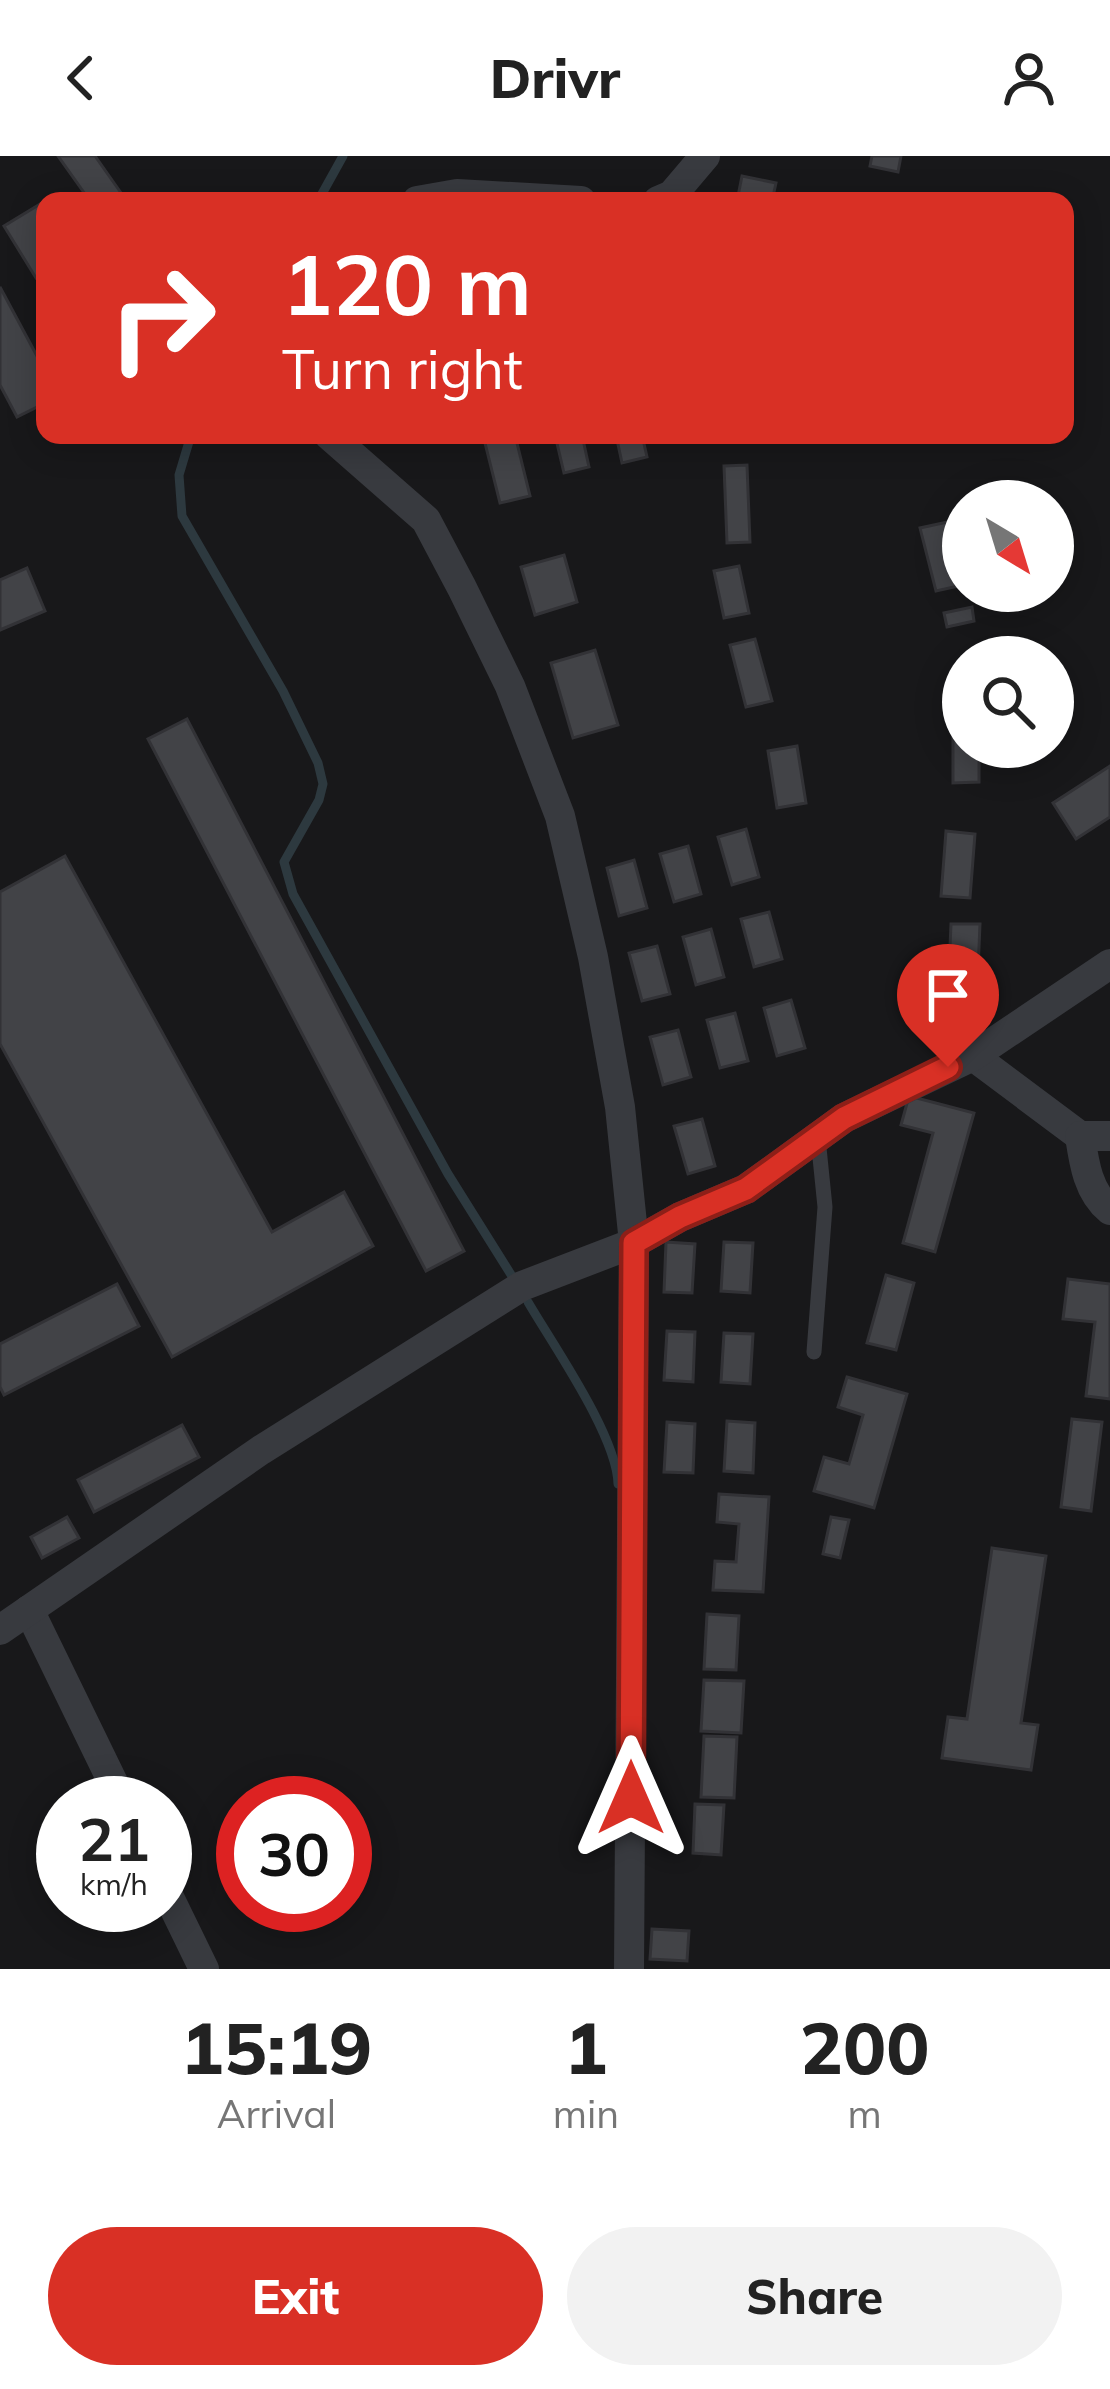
<!DOCTYPE html>
<style>
body{margin:0;font-family:Mulish,sans-serif;background:#f2f2f2;color:#222;height:100vh;display:flex;flex-direction:column;font-size:45px;white-space:nowrap}
*{box-sizing:border-box;margin:0}
p{font-size:39px;color:#767676}
.icon{flex:none;width:66px;height:66px;fill:none;stroke:currentColor;stroke-width:2;stroke-linecap:round;stroke-linejoin:round}
.map{position:relative;height:1813px;overflow:hidden}
.drawer{display:flex;flex-direction:column;background:#fff;flex:1}
.drawer>*{flex:none}
.top-card{position:absolute;left:36px;top:36px;width:1038px;height:252px;border-radius:24px;box-shadow:0 6px 30px #0003;background:#d93025;color:#fff;overflow:hidden}
.needle{width:78px;rotate:142deg}
.tools{position:absolute;left:942px;top:324px;display:grid;gap:24px}
.tools a{display:grid;place-items:center;width:132px;height:132px;border-radius:50%;background:#fff;box-shadow:0 6px 30px #0003;font-size:60px}
.speed{position:absolute;left:36px;top:1620px;display:flex;gap:24px;font-size:60px;font-weight:700;text-align:center}
.speed>*{display:grid;place-content:center;width:156px;height:156px;border-radius:50%;background:#fff;box-shadow:0 6px 30px #0003;line-height:1}
.speed small{font-size:30px;font-weight:400}
.speed .limit{border:18px solid #d22;background:#fff;color:#111}
.pin{position:absolute;display:grid;place-items:center;width:102px;height:102px;color:#fff;margin:-123px -51px;border-radius:50% 50% 50% 0;rotate:-45deg;box-shadow:0 0 12px #0007}
.pin .icon{rotate:45deg}
.me{position:absolute;width:132px;margin:-66px;rotate:0deg;stroke-linejoin:round;filter:drop-shadow(0 0 9px #0008)}
.turn{display:flex;align-items:center;gap:42px;height:252px;padding:0 48px;font-size:54px}
.turn .icon{width:156px;height:156px;stroke-width:2.5}
.turn b{display:block;font-size:84px;line-height:102px}
.eta{display:flex;justify-content:space-evenly;align-items:center;height:204px;text-align:center}
.eta b{font-size:72px;font-weight:800;line-height:84px}
.primary-button{display:flex;gap:24px;margin-top:auto;padding:24px 48px}
.primary-button a{flex:1;height:138px;border-radius:72px;background:#d93025;color:#fff;font-size:48px;font-weight:800;line-height:138px;text-align:center}
.primary-button a+a{background:#f2f2f2;color:#222}
header{display:flex;justify-content:space-between;align-items:center;height:156px;padding:0 48px;background:#fff;font-size:54px;font-weight:800}
.map>svg:first-child{display:block}
.lines{fill:none;stroke-linecap:round;stroke-linejoin:round}
.stream{stroke:#2d393f;stroke-width:9}
.building{fill:#424347;stroke:#323236;stroke-width:3}
.lane{stroke:#383a3f;stroke-width:15}
.street{stroke:#383a3f;stroke-width:30}
.route-casing{stroke:#8d1f18;stroke-width:30}
.route{stroke:#d93025;stroke-width:21}
</style>
<header><svg class="icon" aria-label="back" viewBox="0 0 24 24"><path d="M15 5l-7 7 7 7"/></svg>Drivr<svg class="icon" aria-label="person" viewBox="0 0 24 24"><circle cx="12" cy="8" r="4"/><path d="M4 21q1-7 8-7t8 7"/></svg></header>
<div class="map">
<svg width="1110" height="1813" viewBox="0 0 1110 1813">
<rect width="100%" height="100%" fill="#18181a"/>
<g class="lines">
<g class="stream">
<polyline points="318,45 343,0"/>
<polyline points="191,279 179,319 182,360 283,535 318,607 323,628 319,644 284,706 293,738 448,1018 515,1125"/>
<path d="M528,1146C553,1189 617,1280 618,1328"/>
</g>
</g>
<g class="building">
<polygon points="58,0 95,0 126,44 90,45"/>
<polygon points="872,0 901,0 898,16 870,10"/>
<polygon points="742,20 776,27 772,45 737,45"/>
<polygon points="50,42 52,45 45,45 45,116 36,122 4,70"/>
<polygon points="0,131 45,215 45,247 17,261 0,229"/>
<polygon points="500,279 515,279 530,340 500,347 484,283"/>
<polygon points="555,279 582,279 589,311 564,317"/>
<polygon points="616,279 642,279 647,301 622,307"/>
<polygon points="747,309 750,386 727,387 724,310"/>
<polygon points="952,365 963,411 963,429 936,435 920,372"/>
<polygon points="564,399 577,446 535,459 521,411"/>
<polygon points="739,410 749,457 724,462 714,415"/>
<polygon points="27,412 45,455 0,474 0,424"/>
<polygon points="972,451 974,465 947,471 944,457"/>
<polygon points="755,483 772,545 746,551 730,489"/>
<polygon points="595,494 618,569 573,582 551,507"/>
<polygon points="187,563 464,1095 426,1115 148,583"/>
<polygon points="953,566 963,566 963,591 979,591 979,626 953,627"/>
<polygon points="797,590 806,647 777,652 768,595"/>
<polygon points="1110,610 1110,661 1076,683 1053,647"/>
<polygon points="746,673 759,721 732,729 718,681"/>
<polygon points="946,675 975,678 970,742 941,740"/>
<polygon points="688,690 701,738 674,746 660,698"/>
<polygon points="65,700 272,1076 344,1036 373,1090 172,1201 0,888 0,736"/>
<polygon points="634,704 647,752 619,760 607,712"/>
<polygon points="769,756 782,803 754,811 741,763"/>
<polygon points="951,768 980,768 977,839 919,836 920,812 949,813"/>
<polygon points="711,773 724,821 696,829 683,781"/>
<polygon points="657,790 670,838 642,845 629,797"/>
<polygon points="791,844 805,892 777,900 764,852"/>
<polygon points="735,857 748,905 720,912 707,864"/>
<polygon points="678,874 691,921 663,929 650,881"/>
<polygon points="909,940 974,957 935,1096 903,1087 933,977 901,969"/>
<polygon points="702,963 715,1010 688,1018 674,970"/>
<polygon points="666,1086 695,1088 692,1137 664,1136"/>
<polygon points="724,1086 753,1087 750,1137 721,1135"/>
<polygon points="886,1119 914,1127 896,1194 867,1187"/>
<polygon points="1068,1123 1110,1128 1110,1243 1086,1240 1095,1166 1063,1163"/>
<polygon points="117,1128 139,1170 4,1239 0,1231 0,1188"/>
<polygon points="667,1175 695,1176 693,1226 664,1224"/>
<polygon points="724,1177 753,1178 750,1228 721,1226"/>
<polygon points="847,1221 907,1238 874,1352 814,1335 824,1301 849,1308 863,1259 838,1251"/>
<polygon points="1072,1263 1102,1266 1091,1355 1061,1351"/>
<polygon points="727,1265 755,1267 753,1317 724,1315"/>
<polygon points="667,1266 695,1268 693,1317 664,1316"/>
<polygon points="182,1269 199,1301 94,1356 78,1324"/>
<polygon points="719,1338 769,1341 763,1436 713,1434 715,1405 736,1406 739,1368 717,1366"/>
<polygon points="67,1361 79,1382 42,1402 31,1381"/>
<polygon points="831,1361 849,1364 840,1402 823,1398"/>
<polygon points="992,1392 1046,1400 1021,1567 1038,1569 1031,1614 942,1602 948,1561 967,1563"/>
<polygon points="707,1458 739,1460 736,1514 704,1513"/>
<polygon points="704,1524 744,1525 741,1577 701,1575"/>
<polygon points="704,1580 737,1581 734,1642 701,1641"/>
<polygon points="695,1648 724,1649 721,1699 693,1697"/>
<polygon points="652,1773 689,1775 687,1805 650,1803"/>
</g>
<g class="lines">
<polyline class="lane" points="814,1196 825,1051 818,982"/>
<g class="street">
<polyline points="417,45 457,38 581,45"/>
<polyline points="658,45 672,39 705,0"/>
<polyline points="329,279 426,364 462,432 510,530 560,660 593,801 620,951 634,1087 629,1813"/>
<polyline points="973,900 1080,980"/>
<path d="M1110,980H1080C1084,1007 1088,1036 1110,1054"/>
<polyline points="29,1454 123,1647"/>
<polyline points="0,1474 261,1294 522,1130 634,1087 680,1061 746,1033 844,962 973,900 1110,808"/>
<polyline points="165,1733 204,1813"/>
</g>
</g>
<g class="lines">
<g class="route-casing">
<polyline id="route" points="631,1642 634,1087 680,1061 746,1033 844,962 948,911"/>
</g>
<use href="#route" class="route"/>
</g>
</svg>
<div class="tools">
<a><svg class="needle" viewBox="-14 -14 28 28"><path d="M0-13l5 13h-10z" fill="#e53935"/><path d="M0 13l5-13h-10z" fill="#767676"/></svg></a>
<a><svg class="icon" aria-label="search" viewBox="0 0 24 24"><circle cx="10" cy="10" r="6"/><path d="M15 15l6 6"/></svg></a>
</div>
<div class="speed"><div>21<small>km/h</small></div><div class="limit">30</div></div>
<div class="pin" style="left:948px;top:911px;background:#d93025"><svg class="icon" aria-label="arrive" viewBox="0 0 24 24"><path d="M6 21V4h12l-3 4 3 4H6"/></svg></div>
<svg class="me" style="left:631px;top:1642px" viewBox="-20 -20 40 40"><path d="M0-17L14 15 0 8-14 15z" fill="#d93025" stroke="#fff" stroke-width="4"/></svg>
<div class="top-card">
<div class="turn"><svg class="icon" aria-label="right" viewBox="0 0 24 24"><path d="M7 20v-9h11M14 6l5 5-5 5"/></svg><div><b>120 m</b>Turn right</div></div>
</div>
</div>
<section class="drawer">
<div class="eta">
<div><b>15:19</b><p>Arrival</p></div>
<div><b>1</b><p>min</p></div>
<div><b>200</b><p>m</p></div>
</div>
<div class="primary-button"><a>Exit</a><a>Share</a></div>
</section>
